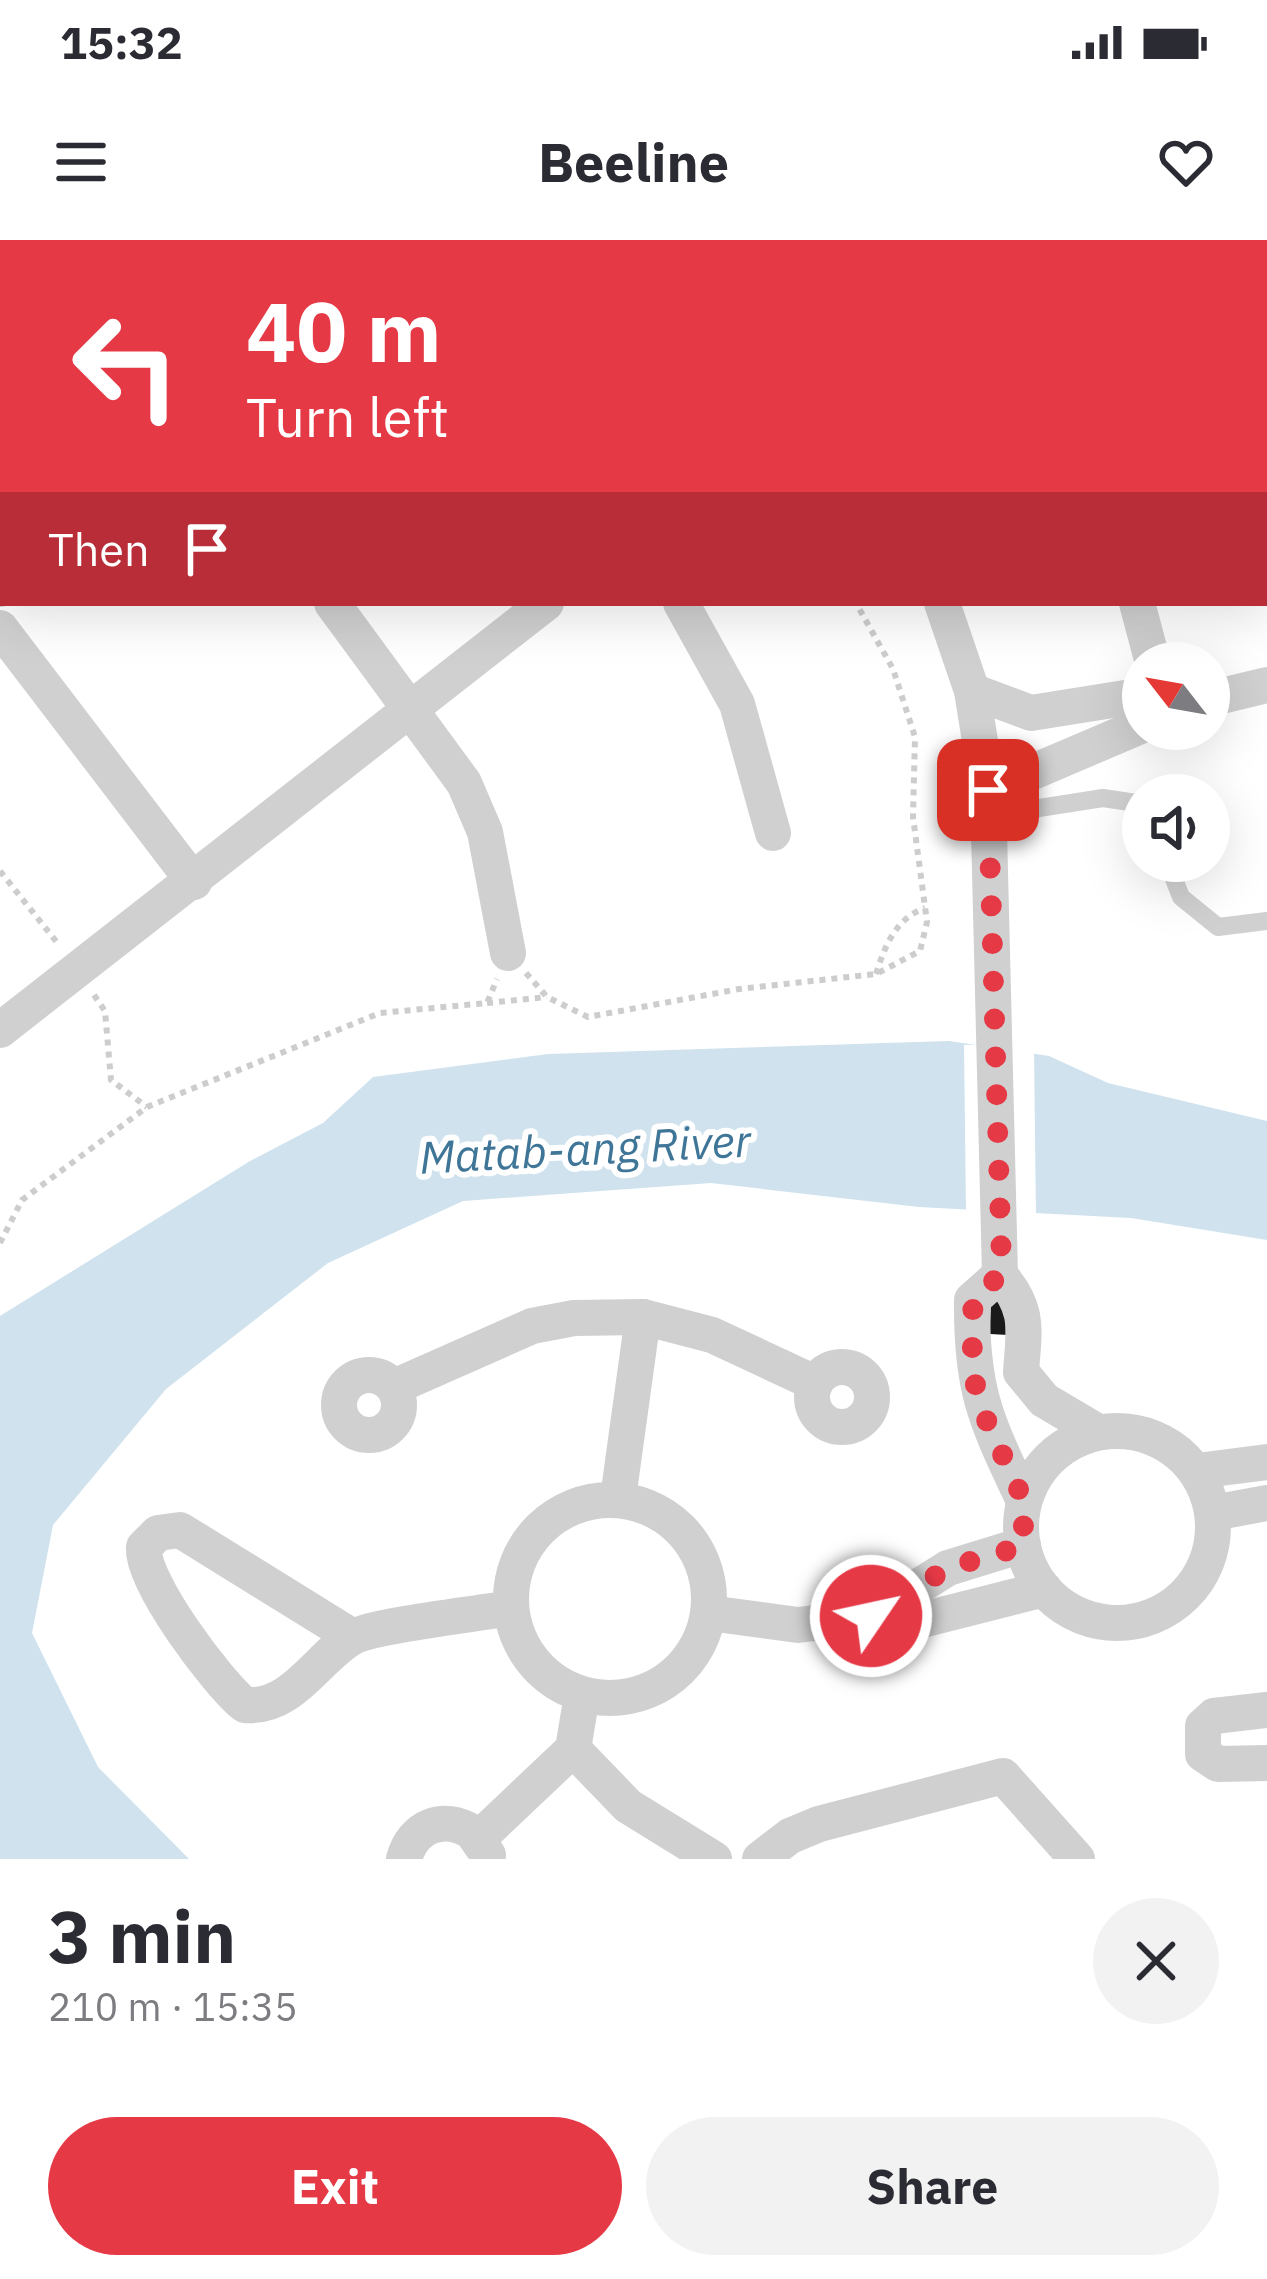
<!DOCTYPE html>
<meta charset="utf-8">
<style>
body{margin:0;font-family:"IBM Plex Sans",sans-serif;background:#f2f2f3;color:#2b2b33;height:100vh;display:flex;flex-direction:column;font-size:45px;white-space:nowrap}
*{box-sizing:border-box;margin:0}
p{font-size:39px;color:#7c7c81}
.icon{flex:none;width:66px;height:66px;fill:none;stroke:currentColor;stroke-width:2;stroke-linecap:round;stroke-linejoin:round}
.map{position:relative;height:1619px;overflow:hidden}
.panel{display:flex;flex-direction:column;background:#fff;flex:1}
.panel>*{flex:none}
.guide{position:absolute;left:0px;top:0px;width:1269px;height:366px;box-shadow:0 12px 48px #0002;background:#e63946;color:#fff;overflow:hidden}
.needle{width:78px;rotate:301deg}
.controls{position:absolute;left:1122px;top:402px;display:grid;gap:24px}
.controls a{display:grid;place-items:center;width:108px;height:108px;border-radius:50%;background:#fff;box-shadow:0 12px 48px #0002;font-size:60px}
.pin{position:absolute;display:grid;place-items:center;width:102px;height:102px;color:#fff;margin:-51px;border-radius:24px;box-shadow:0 6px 18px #0006}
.me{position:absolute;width:132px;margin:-66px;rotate:56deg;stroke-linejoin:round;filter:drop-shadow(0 0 9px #0008)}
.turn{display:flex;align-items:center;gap:42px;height:252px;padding:0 48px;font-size:54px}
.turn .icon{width:156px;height:156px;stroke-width:2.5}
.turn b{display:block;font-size:84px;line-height:102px}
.then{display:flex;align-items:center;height:114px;padding:0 48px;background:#0003;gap:24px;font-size:45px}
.round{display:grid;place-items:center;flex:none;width:126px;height:126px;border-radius:63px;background:#f2f2f3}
.head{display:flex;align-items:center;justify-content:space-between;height:204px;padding:0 48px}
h1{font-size:72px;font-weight:700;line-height:90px}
.primary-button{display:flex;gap:24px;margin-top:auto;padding:24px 48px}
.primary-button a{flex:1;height:138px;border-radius:72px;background:#e63946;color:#fff;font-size:48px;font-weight:700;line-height:138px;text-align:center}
.primary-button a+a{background:#f2f2f3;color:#2b2b33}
.status{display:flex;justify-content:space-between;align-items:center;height:84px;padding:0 60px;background:#fff;direction:ltr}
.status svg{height:33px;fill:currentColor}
header{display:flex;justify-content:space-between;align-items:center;height:156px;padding:0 48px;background:#fff;font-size:54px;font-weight:700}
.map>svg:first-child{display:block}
.water{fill:#cfe2ee}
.pier{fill:#fff}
.building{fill:#1a1a1a}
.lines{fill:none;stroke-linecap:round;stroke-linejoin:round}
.path{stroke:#cdcdcd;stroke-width:6;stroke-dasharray:6 6;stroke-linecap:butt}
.lane{stroke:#d0d0d0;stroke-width:18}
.street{stroke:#d0d0d0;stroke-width:36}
.secondary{stroke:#bdbdbd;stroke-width:51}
.route{stroke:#e63946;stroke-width:21;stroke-dasharray:0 37.8}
.labels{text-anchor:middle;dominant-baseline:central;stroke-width:12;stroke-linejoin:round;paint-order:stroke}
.water-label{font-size:45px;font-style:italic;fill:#3f7597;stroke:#fff}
</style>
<div class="status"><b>15:32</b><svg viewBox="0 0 49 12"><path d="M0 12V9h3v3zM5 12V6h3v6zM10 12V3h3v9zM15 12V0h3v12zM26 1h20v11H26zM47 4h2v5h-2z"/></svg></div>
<header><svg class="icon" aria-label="menu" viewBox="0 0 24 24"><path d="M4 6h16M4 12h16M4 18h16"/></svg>Beeline<svg class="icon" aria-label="heart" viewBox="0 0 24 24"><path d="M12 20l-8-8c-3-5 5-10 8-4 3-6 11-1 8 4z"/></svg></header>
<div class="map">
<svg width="1267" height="1619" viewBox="0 0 1267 1619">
<rect width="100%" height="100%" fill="#fff"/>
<polygon class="water" points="949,801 1049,816 1108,843 1267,881 1267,1000 1131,978 919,967 711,943 463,961 328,1023 166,1149 53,1285 32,1393 98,1527 189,1619 0,1619 0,1076 250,921 323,883 373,837 548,814"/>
<polygon class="pier" points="1013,804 1034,808 1036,978 966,975 964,805"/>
<polygon class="building" points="991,1061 1008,1062 1008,1095 990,1094"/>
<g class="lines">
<g class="path">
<polyline points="598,0 602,3"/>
<polyline points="363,3 366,0"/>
<polyline points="0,286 3,283"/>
<polyline points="0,631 59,705"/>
<polyline points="526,733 547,757 588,777 739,749 876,734 920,711 927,682 913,577 915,497 893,429 856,363"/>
<path d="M876,734C885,706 895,679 925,668"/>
<polyline points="94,755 105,771 111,840 147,867"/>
<polyline points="487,763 547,757"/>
<polyline points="0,1003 22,960 147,867 380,773 487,763 497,739"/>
</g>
<g class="lane">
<polyline points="988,576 1103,558 1143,564"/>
<polyline points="1167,621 1181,657 1218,687 1267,681"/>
</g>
<g class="street">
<polyline points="682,0 684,3"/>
<polyline points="922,0 924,3"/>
<polyline points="1036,3 1041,0"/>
<polyline points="1154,3 1172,0"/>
<polyline points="1266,208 1267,208"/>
<polyline points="1266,261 1267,261"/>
<polyline points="0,349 3,342"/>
<polyline points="332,363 464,543 485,592 508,713"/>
<polyline points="681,363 737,464 773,593"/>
<path d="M942,363L972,451L988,551L1000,1035C1030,1070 1024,1089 1021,1132L1044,1160L1098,1192"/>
<polyline points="1137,363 1153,423"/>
<polyline points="0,388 194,642"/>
<polyline points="972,451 1031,473 1125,458 1143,464"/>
<polyline points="1209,459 1267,445"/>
<polyline points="988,551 1143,485"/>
<polyline points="0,790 546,363"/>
<path d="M1000,1035L972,1060C971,1152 986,1180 1024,1261"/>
<circle cx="842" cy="1157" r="30"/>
<circle cx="369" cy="1165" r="30"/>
<polyline points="394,1147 532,1086 574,1078 643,1077"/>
<circle cx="1117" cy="1287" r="96"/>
<polyline points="1197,1231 1267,1222"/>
<polyline points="618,1258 643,1077 712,1095 815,1143"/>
<circle cx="610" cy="1359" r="99"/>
<polyline points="1213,1273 1267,1263"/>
<polyline points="709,1373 798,1385 871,1376 914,1382 1044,1349"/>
<polyline points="871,1376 948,1328 1023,1305"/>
<path d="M353,1397L180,1290L158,1293L144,1307C140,1340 218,1444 245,1465C293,1469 317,1417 353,1397C375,1385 478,1374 510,1368"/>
<polyline points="1267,1470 1214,1476 1203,1486 1203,1514 1218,1524 1267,1523"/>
<polyline points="573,1509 628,1566 714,1619"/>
<polyline points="478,1599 573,1509 582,1455"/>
<path d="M404,1619C413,1586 443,1574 472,1592L488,1615"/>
<polyline points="760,1619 790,1596 819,1584 1003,1536 1077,1619"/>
</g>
<g class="secondary">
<polyline points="161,3 165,0"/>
<polyline points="251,3 254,0"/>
<polyline points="0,131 3,129"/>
<polyline points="0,200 3,198"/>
</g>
</g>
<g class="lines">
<polyline class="route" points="871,1376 948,1328 1023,1306 1024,1261 985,1177 972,1133 973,1060 1000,1035 1001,1007 988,550"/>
</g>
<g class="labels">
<g class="water-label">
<text transform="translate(585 908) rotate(-3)">Matab-ang River</text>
</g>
</g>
</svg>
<div class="controls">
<a><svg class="needle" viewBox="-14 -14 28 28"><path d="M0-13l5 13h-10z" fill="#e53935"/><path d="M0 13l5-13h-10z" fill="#7c7c81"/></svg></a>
<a><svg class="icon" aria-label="sound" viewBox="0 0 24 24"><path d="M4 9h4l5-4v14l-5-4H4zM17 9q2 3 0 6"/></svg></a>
</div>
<div class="pin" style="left:988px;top:550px;background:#d93025"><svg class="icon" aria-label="arrive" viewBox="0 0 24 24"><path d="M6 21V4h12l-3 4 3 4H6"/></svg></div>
<svg class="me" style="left:871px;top:1376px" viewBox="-20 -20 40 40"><circle r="17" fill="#e63946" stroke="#fff" stroke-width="3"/><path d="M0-11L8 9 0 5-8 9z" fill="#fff"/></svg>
<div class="guide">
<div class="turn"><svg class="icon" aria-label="left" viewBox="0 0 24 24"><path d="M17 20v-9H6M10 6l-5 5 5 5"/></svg><div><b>40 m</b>Turn left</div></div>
<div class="then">Then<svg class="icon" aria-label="arrive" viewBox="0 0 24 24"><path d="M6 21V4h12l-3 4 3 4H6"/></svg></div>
</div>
</div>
<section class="panel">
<div class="head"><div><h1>3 min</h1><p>210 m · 15:35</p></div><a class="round"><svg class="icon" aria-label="close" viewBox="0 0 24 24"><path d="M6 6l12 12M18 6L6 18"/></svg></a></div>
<div class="primary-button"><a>Exit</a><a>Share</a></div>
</section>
